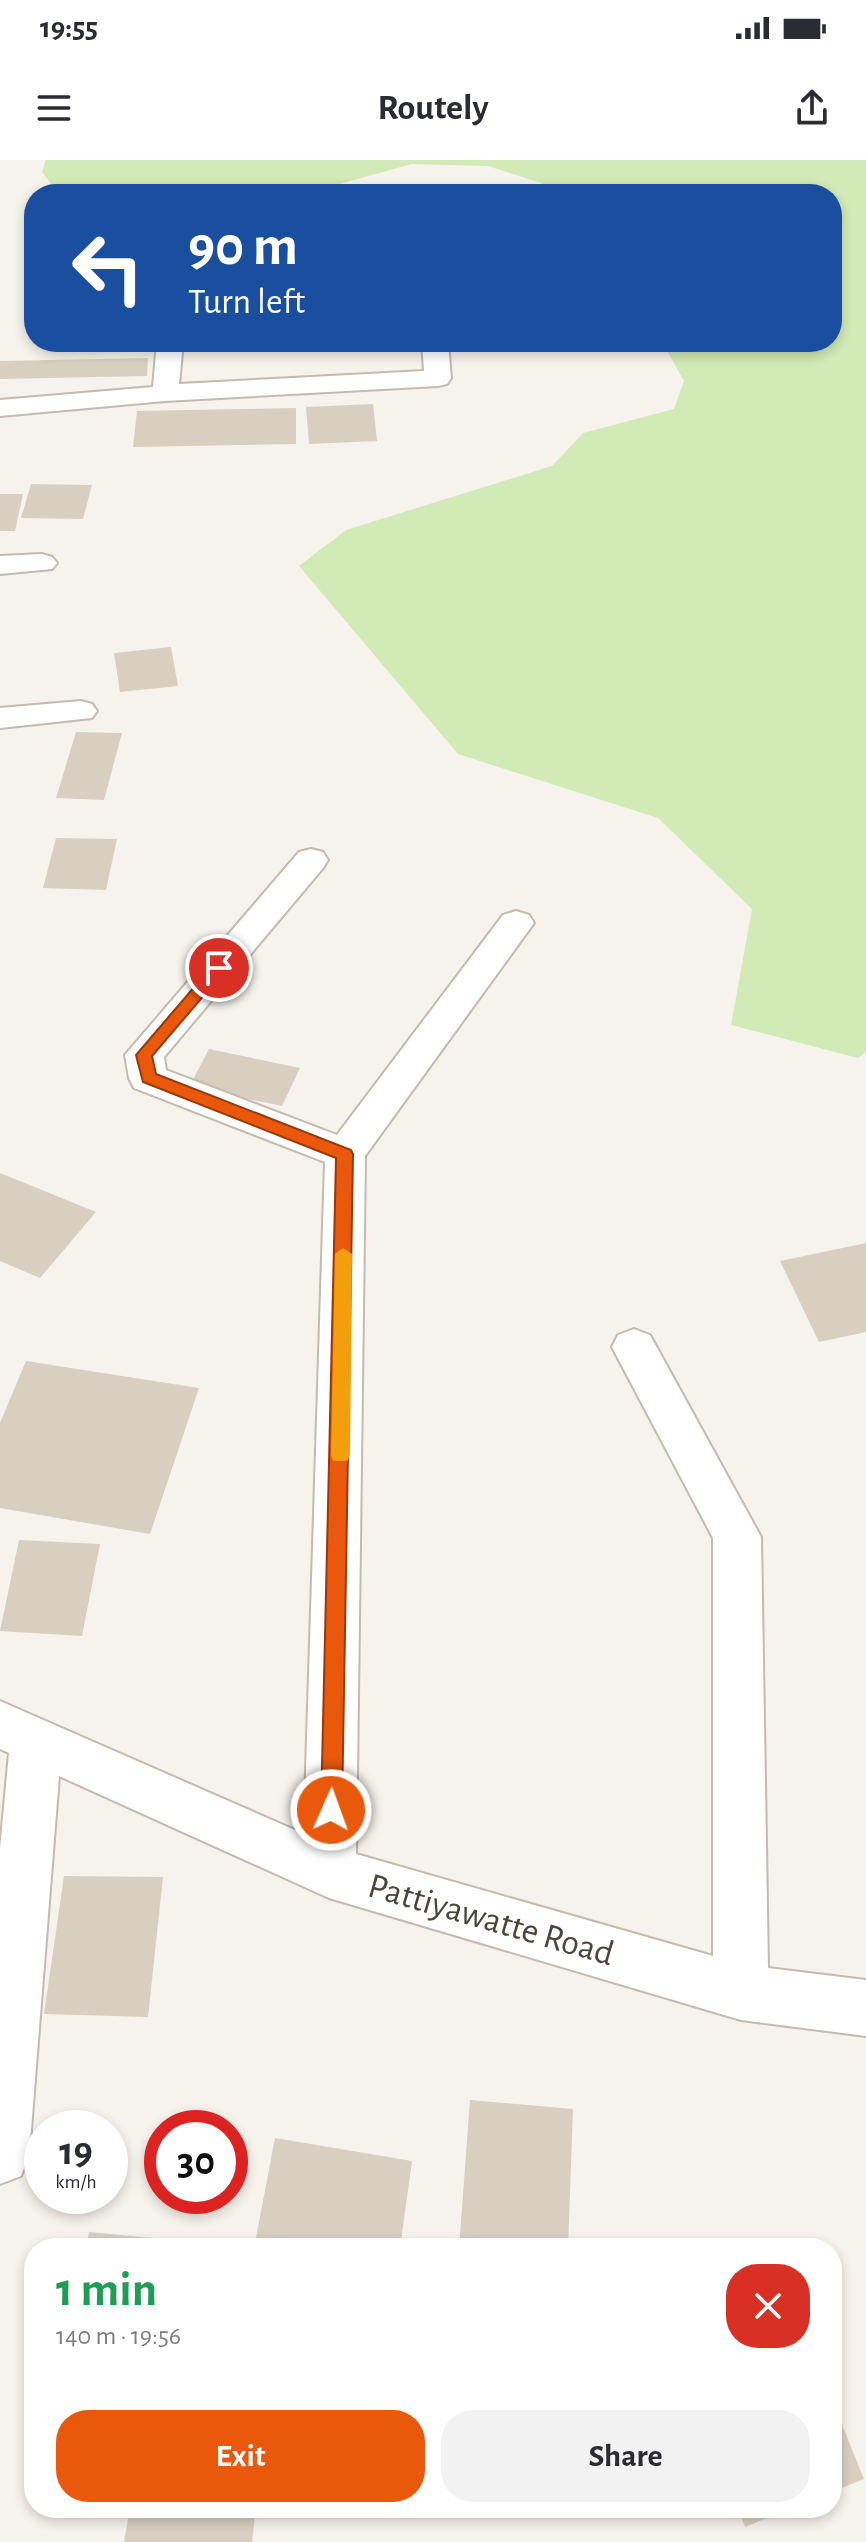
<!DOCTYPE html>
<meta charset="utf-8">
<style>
body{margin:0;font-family:"Alegreya Sans",sans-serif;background:#f2f2f3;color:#2b2b33;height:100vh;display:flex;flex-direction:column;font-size:30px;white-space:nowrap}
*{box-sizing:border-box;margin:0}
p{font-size:26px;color:#7c7c81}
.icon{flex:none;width:44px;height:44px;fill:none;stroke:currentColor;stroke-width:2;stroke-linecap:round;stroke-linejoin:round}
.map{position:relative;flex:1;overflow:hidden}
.side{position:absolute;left:24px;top:2078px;width:818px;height:280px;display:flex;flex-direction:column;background:#fff;border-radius:32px;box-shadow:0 4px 12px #0003}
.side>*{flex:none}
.banner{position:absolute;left:24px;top:24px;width:818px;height:168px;border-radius:32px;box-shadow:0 4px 12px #0003;background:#1a4fa0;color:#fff;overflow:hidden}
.speed{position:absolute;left:24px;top:1950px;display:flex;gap:16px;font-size:40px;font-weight:700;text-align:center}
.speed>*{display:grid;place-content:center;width:104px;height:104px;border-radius:50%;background:#fff;box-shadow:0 4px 12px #0003;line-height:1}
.speed small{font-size:20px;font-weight:400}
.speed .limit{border:12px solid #d22;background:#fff;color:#111}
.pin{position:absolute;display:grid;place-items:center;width:68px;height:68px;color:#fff;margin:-34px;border:4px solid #fff;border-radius:50%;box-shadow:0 2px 8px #0007}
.me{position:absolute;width:88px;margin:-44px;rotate:2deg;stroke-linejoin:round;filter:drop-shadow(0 0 6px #0008)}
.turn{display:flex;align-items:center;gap:28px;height:168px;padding:0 32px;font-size:36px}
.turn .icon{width:104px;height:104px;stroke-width:2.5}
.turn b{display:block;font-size:56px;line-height:68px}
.round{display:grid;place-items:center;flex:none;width:84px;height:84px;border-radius:32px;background:#f2f2f3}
.headline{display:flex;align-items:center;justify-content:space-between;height:136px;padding:0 32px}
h1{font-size:48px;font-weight:600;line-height:60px;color:#1e9e55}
.button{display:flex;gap:16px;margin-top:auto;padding:16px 32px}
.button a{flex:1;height:92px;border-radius:32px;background:#ea580c;color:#fff;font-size:32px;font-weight:600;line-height:92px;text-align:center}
.button a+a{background:#f2f2f3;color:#2b2b33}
.status{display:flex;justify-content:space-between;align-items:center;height:56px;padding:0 40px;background:#fff;direction:ltr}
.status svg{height:22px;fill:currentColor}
header{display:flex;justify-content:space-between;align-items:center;height:104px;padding:0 32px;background:#fff;font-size:36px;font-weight:600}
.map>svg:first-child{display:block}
.green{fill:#d2eab5}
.building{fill:#d8cfc1}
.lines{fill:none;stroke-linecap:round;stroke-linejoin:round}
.minor-casing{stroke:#c2bbae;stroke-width:4}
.minor{fill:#fff;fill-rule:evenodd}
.route{fill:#ea580c;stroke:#983908;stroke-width:2}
.slow{fill:#f59e0b}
.labels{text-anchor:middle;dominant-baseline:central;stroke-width:6;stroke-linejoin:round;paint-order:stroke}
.near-street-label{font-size:36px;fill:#4b4439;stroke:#fff}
</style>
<div class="status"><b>19:55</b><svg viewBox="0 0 49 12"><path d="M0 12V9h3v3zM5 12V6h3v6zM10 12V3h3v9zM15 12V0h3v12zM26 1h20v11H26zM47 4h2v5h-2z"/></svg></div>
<header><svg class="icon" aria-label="menu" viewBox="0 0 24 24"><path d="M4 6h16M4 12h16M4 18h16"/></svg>Routely<svg class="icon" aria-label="share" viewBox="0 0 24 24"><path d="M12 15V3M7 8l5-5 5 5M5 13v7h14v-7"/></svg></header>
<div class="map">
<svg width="866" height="2382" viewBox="0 0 866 2382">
<rect width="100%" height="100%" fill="#f6f3ec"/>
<polygon class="green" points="46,0 866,0 866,892 858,898 731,865 752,749 658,658 458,594 299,406 346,370 552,306 583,273 674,249 684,221 662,182 832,182 832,34 554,34 541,23 488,6 412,4 303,34 59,34 42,12"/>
<g class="building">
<polygon points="148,198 147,216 0,219 0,201"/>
<polygon points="373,244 377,281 309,284 306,247"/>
<polygon points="296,248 296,284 133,287 137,251"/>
<polygon points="31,324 92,325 83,359 21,358"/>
<polygon points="0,334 23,334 15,371 0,371"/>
<polygon points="171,487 178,526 120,532 114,493"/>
<polygon points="76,572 122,573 104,640 56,638"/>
<polygon points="56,678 117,679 106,730 43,728"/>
<polygon points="209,889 300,908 282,946 189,927"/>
<polygon points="0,1013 96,1052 40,1118 0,1101"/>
<polygon points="866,1083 866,1172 819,1182 780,1101"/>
<polygon points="26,1201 199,1228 150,1374 0,1348 0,1263"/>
<polygon points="19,1380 100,1384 82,1476 0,1471"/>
<polygon points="64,1716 163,1717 148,1857 44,1854"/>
<polygon points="470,1940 573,1949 568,2088 459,2088"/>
<polygon points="275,1978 412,2001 400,2088 254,2088"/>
<polygon points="89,2072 205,2083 204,2088 86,2088"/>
<polygon points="832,2240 864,2319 832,2332"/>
<polygon points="130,2348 256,2348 252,2382 124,2382"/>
<polygon points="738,2348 791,2348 745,2367"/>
</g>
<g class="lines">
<g class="minor-casing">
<g id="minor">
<polygon points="157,182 183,182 179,224 424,211 422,182 448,182 451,218 447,224 438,226 165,241 0,256 0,240 153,227"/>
<polygon points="42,394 52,397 57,403 52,409 0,414 0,396"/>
<polygon points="81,541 92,544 97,551 92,558 0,568 0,548"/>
<polygon points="311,689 323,692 328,700 323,708 164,897 166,910 337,975 503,755 516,751 529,755 534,763 365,996 356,1694 713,1796 713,1378 612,1187 618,1175 634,1169 650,1175 761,1377 768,1808 866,1820 866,1876 741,1860 329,1738 59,1616 29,1995 21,2016 0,2024 0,1689 9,1593 0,1589 0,1541 304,1674 325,1002 134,928 129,918 125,895 299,692"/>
</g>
</g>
<use href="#minor" class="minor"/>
</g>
<polygon class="route" points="219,803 224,805 224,812 152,896 156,914 351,990 353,994 342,1650 339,1658 331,1661 324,1658 321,1650 336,998 143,922 136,895 213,805"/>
<polygon class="slow" points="343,1088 352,1094 350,1295 347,1301 333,1301 331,1295 335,1094"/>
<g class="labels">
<g class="near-street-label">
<text transform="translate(491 1760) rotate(16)">Pattiyawatte Road</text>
</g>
</g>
</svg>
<div class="speed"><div>19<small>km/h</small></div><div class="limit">30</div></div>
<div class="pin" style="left:219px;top:808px;background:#d93025"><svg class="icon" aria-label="arrive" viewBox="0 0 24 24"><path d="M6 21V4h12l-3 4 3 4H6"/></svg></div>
<svg class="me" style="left:331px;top:1650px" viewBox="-20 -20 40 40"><circle r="17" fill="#ea580c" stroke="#fff" stroke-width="3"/><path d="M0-11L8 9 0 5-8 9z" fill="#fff"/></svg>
<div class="banner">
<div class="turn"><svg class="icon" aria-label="left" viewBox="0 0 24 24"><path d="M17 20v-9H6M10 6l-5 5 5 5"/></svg><div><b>90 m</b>Turn left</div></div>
</div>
<section class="side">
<div class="headline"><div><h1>1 min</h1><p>140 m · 19:56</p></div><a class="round" style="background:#d93025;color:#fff"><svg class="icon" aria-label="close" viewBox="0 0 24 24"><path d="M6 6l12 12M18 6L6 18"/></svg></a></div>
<div class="button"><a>Exit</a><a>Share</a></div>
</section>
</div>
